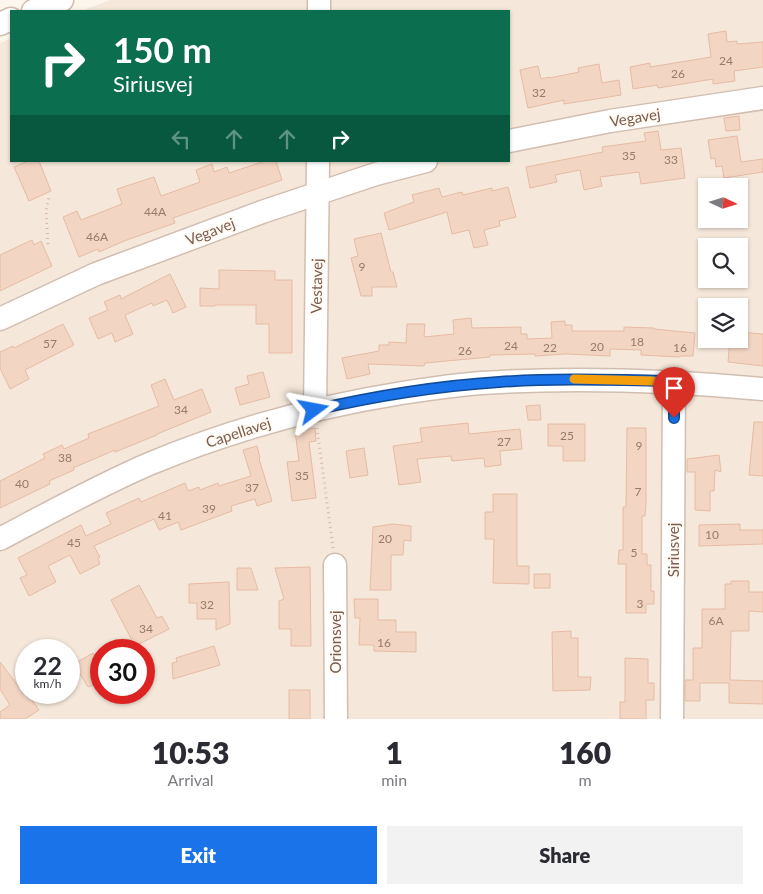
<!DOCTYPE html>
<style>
body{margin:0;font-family:Lato,sans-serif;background:#f2f2f3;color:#2b2b33;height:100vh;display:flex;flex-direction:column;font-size:19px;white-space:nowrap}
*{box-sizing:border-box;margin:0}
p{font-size:16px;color:#7c7c81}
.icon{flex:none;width:28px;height:28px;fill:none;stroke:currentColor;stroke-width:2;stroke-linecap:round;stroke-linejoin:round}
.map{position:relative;height:719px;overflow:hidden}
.side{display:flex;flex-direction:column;background:#fff;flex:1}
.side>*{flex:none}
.guide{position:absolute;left:10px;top:10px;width:500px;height:152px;border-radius:0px;box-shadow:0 1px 4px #0004;background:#0b6e4f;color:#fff;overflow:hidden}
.needle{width:32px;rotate:94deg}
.buttons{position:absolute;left:698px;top:178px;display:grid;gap:10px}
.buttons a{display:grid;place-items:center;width:50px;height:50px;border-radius:0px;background:#fff;box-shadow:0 1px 4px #0004;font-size:25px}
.speed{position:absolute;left:15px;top:639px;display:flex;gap:10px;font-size:25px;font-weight:700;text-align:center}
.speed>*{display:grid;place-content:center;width:65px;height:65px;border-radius:50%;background:#fff;box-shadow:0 1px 4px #0004;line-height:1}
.speed small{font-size:12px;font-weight:400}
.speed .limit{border:8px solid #d22;background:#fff;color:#111}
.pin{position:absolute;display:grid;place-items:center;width:42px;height:42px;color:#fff;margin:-51px -21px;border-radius:50% 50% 50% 0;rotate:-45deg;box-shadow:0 0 5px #0007}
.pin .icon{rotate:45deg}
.me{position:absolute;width:55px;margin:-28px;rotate:77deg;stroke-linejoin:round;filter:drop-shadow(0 0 4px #0008)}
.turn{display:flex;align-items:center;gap:18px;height:105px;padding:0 20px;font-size:22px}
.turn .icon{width:65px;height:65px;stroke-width:2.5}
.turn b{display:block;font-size:35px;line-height:42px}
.lanes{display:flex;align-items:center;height:48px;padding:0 20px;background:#0003;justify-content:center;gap:25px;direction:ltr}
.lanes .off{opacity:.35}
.eta{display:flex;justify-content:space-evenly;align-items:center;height:85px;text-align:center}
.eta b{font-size:30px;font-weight:800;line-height:35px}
.primary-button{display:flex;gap:10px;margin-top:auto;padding:10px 20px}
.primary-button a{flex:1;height:58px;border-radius:0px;background:#1a73e8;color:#fff;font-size:20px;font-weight:800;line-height:58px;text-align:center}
.primary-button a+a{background:#f2f2f3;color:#2b2b33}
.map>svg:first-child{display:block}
.residential{fill:#f5e8da;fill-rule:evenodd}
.building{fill:#f3d5c3;stroke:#e6bba3}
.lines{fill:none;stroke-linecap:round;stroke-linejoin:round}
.minor-casing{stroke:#d1beb0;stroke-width:25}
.path{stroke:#d9b8a5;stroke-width:3;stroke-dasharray:1 4;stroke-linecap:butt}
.minor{stroke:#fff;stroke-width:22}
.route-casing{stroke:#114b97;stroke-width:12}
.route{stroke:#1a73e8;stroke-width:9}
.slow{stroke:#f59e0b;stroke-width:9}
.labels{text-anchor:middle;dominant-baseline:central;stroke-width:4;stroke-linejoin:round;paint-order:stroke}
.number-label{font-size:12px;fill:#987a6a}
.street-label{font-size:15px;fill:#7a5c4d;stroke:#fffaf3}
</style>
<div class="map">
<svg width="763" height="719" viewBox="0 0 763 719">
<rect width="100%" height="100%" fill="#fdf6ec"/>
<path class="residential" d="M110,0H763V719H0V43L11,38V161H509V11H81ZM706,186H739V219H706ZM706,246H739V279H706ZM706,306H739V339H706ZM26,650H69V692H26ZM101,650H144V692H101Z"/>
<g class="building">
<polygon points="726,31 727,42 737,41 737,44 763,42 763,67 734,71 735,81 713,84 713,79 658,88 657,85 633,89 630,67 650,63 650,67 711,57 708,34"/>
<polygon points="599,64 602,83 619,80 621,95 564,104 564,100 528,108 520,70 538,66 541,79 549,77 549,78 579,72 578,68"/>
<polygon points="739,116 740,130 726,131 724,118"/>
<polygon points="658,131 661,150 681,148 685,178 641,184 639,172 600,177 602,186 584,190 580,170 555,175 557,182 530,188 526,167 603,152 602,147 646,141 644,133"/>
<polygon points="737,136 741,162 763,159 763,172 724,178 722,166 716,167 715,158 711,159 708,140"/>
<polygon points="28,161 39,161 51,191 29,201 14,167"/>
<polygon points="265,161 276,161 282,180 173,218 175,223 124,241 99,252 98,249 79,257 63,217 77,211 81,220 122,204 117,189 154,177 161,196 200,182 196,170 212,164 214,172 227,167 229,173"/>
<polygon points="508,187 516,217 499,221 500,226 484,230 488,245 474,248 469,230 452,234 447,212 389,230 384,213 414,202 412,195 439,188 442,197 462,192 463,195 492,188 492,191"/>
<polygon points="381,233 391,272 393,272 397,287 372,287 372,296 361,296 351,258 358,256 354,239"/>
<polygon points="32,240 34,245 41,241 52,266 0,291 0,255"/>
<polygon points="219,270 275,271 275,280 292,280 292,353 269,353 269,324 256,324 256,305 215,305 215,306 200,306 200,288 219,289"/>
<polygon points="170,274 186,307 173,313 167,300 153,306 152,303 125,315 133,334 115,342 112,333 98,339 89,318 108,310 104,302 120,295 121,299"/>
<polygon points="471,318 472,328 521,327 521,334 527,334 527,339 552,338 551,322 565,321 565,325 572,325 572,331 624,331 624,327 654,328 654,329 695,333 693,356 681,356 680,357 641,355 641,350 610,349 610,356 566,354 535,356 535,354 490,355 490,357 425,363 424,366 368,364 370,374 347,379 342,358 379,351 379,345 389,345 389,342 406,343 407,324 425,324 424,337 454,334 453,320"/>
<polygon points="63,324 74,345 25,370 29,379 10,389 0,368 0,352 13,346 14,348"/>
<polygon points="739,332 763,334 763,366 728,362 730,339 739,339"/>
<polygon points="263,372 270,397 240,405 235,388 249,384 247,376"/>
<polygon points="165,379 174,400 202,389 211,412 157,434 157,435 115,452 115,450 73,468 74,470 49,481 50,484 0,508 0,481 45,458 43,454 62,445 64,449 89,438 88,434 159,406 151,385"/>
<polygon points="540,405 541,420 528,420 526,406"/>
<polygon points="754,422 763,422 763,476 749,475"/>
<polygon points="468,423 469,434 520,429 522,449 500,451 501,465 485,467 484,458 452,461 451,456 417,459 421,482 399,485 393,446 422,442 420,428"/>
<polygon points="548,424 585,424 585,461 563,461 563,446 548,446"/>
<polygon points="315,428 316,441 309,442 316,498 292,501 287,462 299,461 295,431"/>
<polygon points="627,428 646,428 646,504 645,516 642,516 642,554 647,554 647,565 651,565 651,591 654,591 654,604 646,604 646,613 626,613 626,564 618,564 619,550 623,550 623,507 626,507"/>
<polygon points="257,446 260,458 259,459 272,501 257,506 255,499 231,506 232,511 181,530 178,522 159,530 154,519 94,546 100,557 98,558 100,564 80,574 70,555 48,566 56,582 29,596 20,578 27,575 18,558 81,525 86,536 111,524 106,513 139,498 141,502 185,483 188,491 199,487 200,490 218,483 219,486 251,476 243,450"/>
<polygon points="364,448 368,475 350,478 346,451"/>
<polygon points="719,455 721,472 715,470 714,491 710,491 710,511 695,510 695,472 687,472 687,459"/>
<polygon points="493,494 517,494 517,566 529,566 529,584 493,583 494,539 485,539 485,512 493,512"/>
<polygon points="393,524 411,526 411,541 404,540 403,555 391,555 391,590 370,590 373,527"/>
<polygon points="740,524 740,530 763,530 763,544 699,546 699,525"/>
<polygon points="310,567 311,646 291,646 291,629 279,629 279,601 284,599 275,568"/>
<polygon points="237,568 251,568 258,590 237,590"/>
<rect x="534" y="574" width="16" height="14"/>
<polygon points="731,581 749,581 749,592 763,592 763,612 749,611 749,631 731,631 730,680 763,681 763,704 729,703 729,683 700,683 700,701 685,701 685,680 693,680 693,648 702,648 702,609 725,609 725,584 731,584"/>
<polygon points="229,582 230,624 216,630 216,619 197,619 197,603 189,603 189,584"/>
<polygon points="139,585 157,618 162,616 169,629 135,646 111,600"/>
<polygon points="354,599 378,599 378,620 396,620 396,632 416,632 416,652 374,651 374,645 359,645 360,618 355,618"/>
<polygon points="571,631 571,638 578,638 578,677 591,677 590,690 553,691 552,632"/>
<polygon points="214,646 220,665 173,679 172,663 177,662 176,658"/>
<polygon points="93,653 101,667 101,682 88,687 74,664"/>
<polygon points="625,658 648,659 648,683 654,683 654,700 646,700 646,719 620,719 620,702 625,702"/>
<polygon points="0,662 25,695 27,693 39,710 25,719 0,719 0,712 10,705 0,689"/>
<rect x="289" y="690" width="21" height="29"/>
</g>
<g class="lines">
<g class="minor-casing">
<g id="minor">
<polyline points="33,11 62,0"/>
<polyline points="319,11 319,0"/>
<polyline points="0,24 11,19"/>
<polyline points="509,141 610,121 763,98"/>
<polyline points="0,319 96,274 262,212 376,174 426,161"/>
<polyline points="315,410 318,161"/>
<path d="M0,539C49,513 98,486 149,464C230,430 315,407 402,393C434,388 467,383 500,382C588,377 675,381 763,389"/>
<polyline points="335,565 336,719"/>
<polyline points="672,719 674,381"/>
</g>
</g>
<g class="path">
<polyline points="48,244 46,210 49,197"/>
<polyline points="317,428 333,548"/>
</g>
<use href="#minor" class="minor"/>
</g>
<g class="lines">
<g class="route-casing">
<path id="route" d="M314,410C375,396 437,386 499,382C557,378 615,380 674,381V418"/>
</g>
<use href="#route" class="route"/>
<polyline class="slow" points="574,379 653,381"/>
</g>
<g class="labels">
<g class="number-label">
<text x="726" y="60">24</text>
<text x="678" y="73">26</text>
<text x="539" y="92">32</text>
<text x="629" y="155">35</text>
<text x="671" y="159">33</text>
<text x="155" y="211">44A</text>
<text x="97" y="236">46A</text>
<text x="362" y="266">9</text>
<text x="637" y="341">18</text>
<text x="50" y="343">57</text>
<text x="511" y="345">24</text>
<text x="597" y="346">20</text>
<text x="550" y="347">22</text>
<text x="680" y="347">16</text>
<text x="465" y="350">26</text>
<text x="181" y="409">34</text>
<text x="567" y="435">25</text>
<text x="504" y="441">27</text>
<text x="639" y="445">9</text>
<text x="65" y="457">38</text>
<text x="302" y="475">35</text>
<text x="22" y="483">40</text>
<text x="252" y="487">37</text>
<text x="638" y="491">7</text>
<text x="209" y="508">39</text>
<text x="165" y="515">41</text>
<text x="712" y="534">10</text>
<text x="385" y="538">20</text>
<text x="74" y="542">45</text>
<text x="634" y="552">5</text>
<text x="640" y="603">3</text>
<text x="207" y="604">32</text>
<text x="716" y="620">6A</text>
<text x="146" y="628">34</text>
<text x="384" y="642">16</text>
</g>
<g class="street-label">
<text transform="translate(635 117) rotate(-9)">Vegavej</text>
<text transform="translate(210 231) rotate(-21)">Vegavej</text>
<text transform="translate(316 286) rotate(-89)">Vestavej</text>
<text transform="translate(238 432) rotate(-18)">Capellavej</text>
<text transform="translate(673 550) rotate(-90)">Siriusvej</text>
<text transform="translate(335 642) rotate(-90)">Orionsvej</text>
</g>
</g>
</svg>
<div class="buttons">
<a><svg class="needle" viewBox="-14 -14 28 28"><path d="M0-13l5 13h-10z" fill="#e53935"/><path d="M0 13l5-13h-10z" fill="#7c7c81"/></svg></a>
<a><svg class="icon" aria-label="search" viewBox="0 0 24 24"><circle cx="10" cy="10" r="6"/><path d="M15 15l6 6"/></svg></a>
<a><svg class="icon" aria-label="layers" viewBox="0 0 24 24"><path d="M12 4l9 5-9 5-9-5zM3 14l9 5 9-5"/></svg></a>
</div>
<div class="speed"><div>22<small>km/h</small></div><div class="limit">30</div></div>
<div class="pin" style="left:674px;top:418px;background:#d93025"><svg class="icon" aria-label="arrive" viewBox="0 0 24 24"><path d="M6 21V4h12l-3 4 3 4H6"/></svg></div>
<svg class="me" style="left:314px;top:410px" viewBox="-20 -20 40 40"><path d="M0-17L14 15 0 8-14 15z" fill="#1a73e8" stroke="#fff" stroke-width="4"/></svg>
<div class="guide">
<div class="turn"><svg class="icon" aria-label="right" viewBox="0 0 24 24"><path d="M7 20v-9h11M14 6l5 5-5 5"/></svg><div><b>150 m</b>Siriusvej</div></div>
<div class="lanes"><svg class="icon off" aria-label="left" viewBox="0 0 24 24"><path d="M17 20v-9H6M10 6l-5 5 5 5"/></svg><svg class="icon off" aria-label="ahead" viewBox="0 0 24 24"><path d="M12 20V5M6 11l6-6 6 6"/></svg><svg class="icon off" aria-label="ahead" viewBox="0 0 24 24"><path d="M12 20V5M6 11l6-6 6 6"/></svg><svg class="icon" aria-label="right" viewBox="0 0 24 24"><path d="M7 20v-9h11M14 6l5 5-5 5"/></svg></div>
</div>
</div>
<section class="side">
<div class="eta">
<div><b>10:53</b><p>Arrival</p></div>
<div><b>1</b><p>min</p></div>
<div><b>160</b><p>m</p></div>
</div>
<div class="primary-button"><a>Exit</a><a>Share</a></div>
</section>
